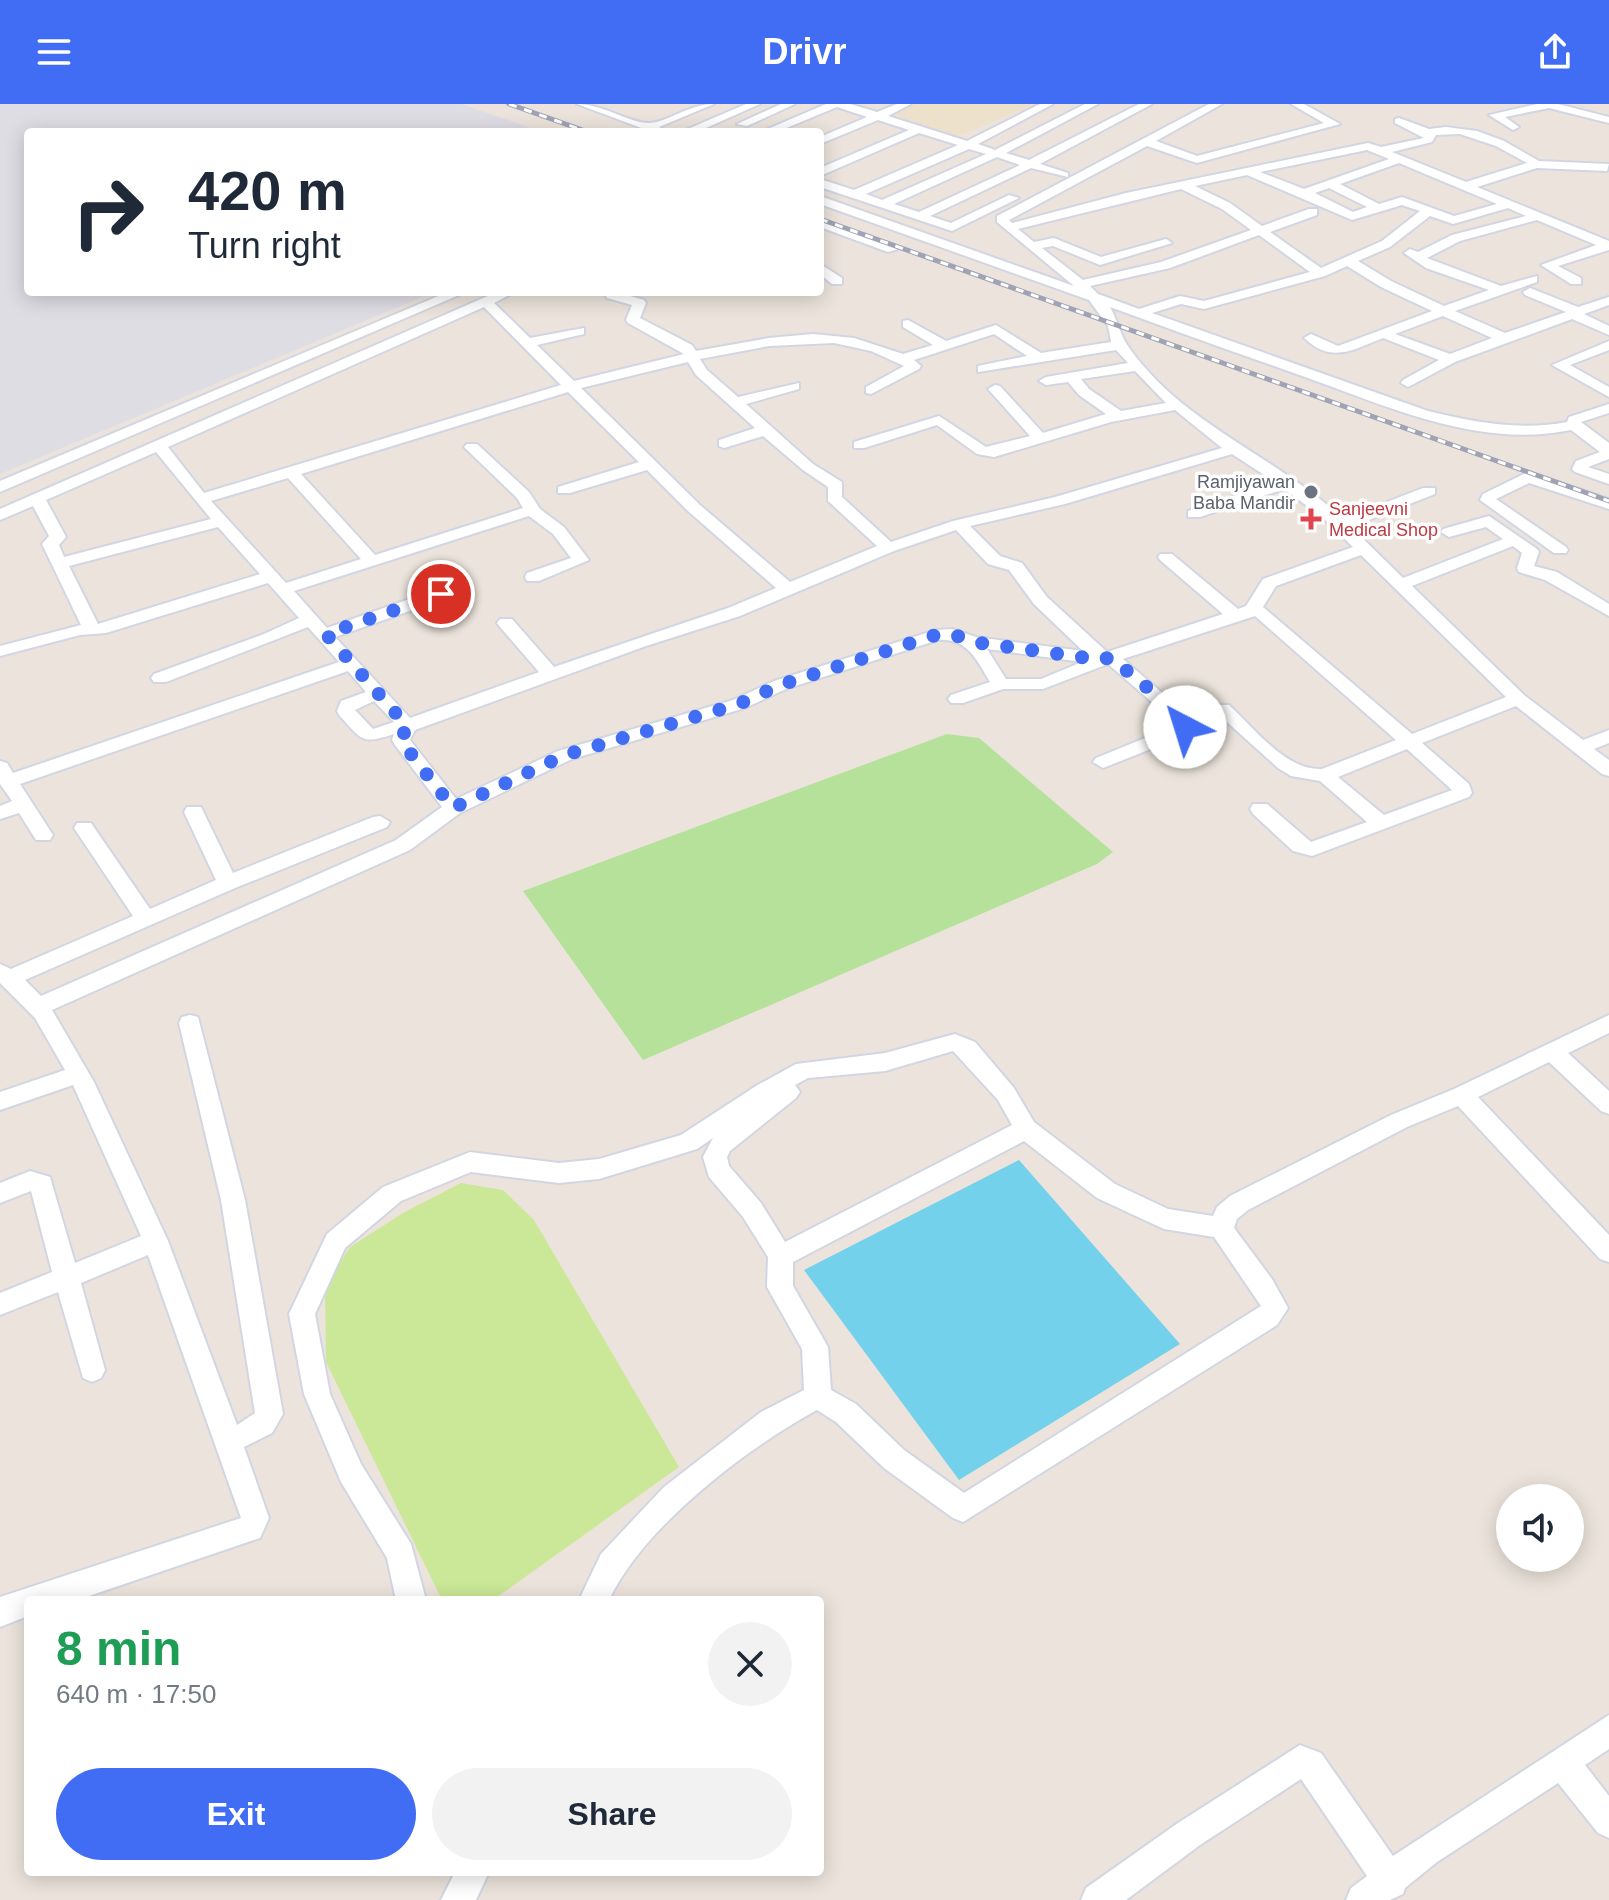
<!DOCTYPE html>
<meta charset="utf-8">
<style>
body{margin:0;font-family:Arial,sans-serif;background:#f2f2f3;color:#1f2937;height:100vh;display:flex;flex-direction:column;font-size:30px;white-space:nowrap}
*{box-sizing:border-box;margin:0}
p{font-size:26px;color:#747a83}
.icon{flex:none;width:44px;height:44px;fill:none;stroke:currentColor;stroke-width:2;stroke-linecap:round;stroke-linejoin:round}
.map{position:relative;flex:1;overflow:hidden}
.panel{position:absolute;left:24px;top:1492px;width:800px;height:280px;display:flex;flex-direction:column;background:#fff;border-radius:8px;box-shadow:0 4px 20px #0003}
.panel>*{flex:none}
.hud{position:absolute;left:24px;top:24px;width:800px;height:168px;border-radius:8px;box-shadow:0 4px 20px #0003;background:#fff;color:#1f2937;overflow:hidden}
.fabs{position:absolute;left:1496px;top:1380px;display:grid;gap:16px}
.fabs a{display:grid;place-items:center;width:88px;height:88px;border-radius:50%;background:#fff;box-shadow:0 4px 20px #0003;font-size:40px}
.pin{position:absolute;display:grid;place-items:center;width:68px;height:68px;color:#fff;margin:-34px;border:4px solid #fff;border-radius:50%;box-shadow:0 2px 8px #0007}
.me{position:absolute;width:88px;margin:-44px;rotate:320deg;stroke-linejoin:round;filter:drop-shadow(0 0 6px #0008)}
.turn{display:flex;align-items:center;gap:28px;height:168px;padding:0 32px;font-size:36px}
.turn .icon{width:104px;height:104px;stroke-width:2.5}
.turn b{display:block;font-size:56px;line-height:68px}
.round{display:grid;place-items:center;flex:none;width:84px;height:84px;border-radius:42px;background:#f2f2f3}
.overview{display:flex;align-items:center;justify-content:space-between;height:136px;padding:0 32px}
h1{font-size:48px;font-weight:700;line-height:60px;color:#1e9e55}
.primary-button{display:flex;gap:16px;margin-top:auto;padding:16px 32px}
.primary-button a{flex:1;height:92px;border-radius:48px;background:#416cf4;color:#fff;font-size:32px;font-weight:700;line-height:92px;text-align:center}
.primary-button a+a{background:#f2f2f3;color:#1f2937}
header{display:flex;justify-content:space-between;align-items:center;height:104px;padding:0 32px;background:#416cf4;color:#fff;font-size:36px;font-weight:700}
.map>svg:first-child{display:block}
.industrial{fill:#dfdde4}
.education{fill:#ede1cc}
.green{fill:#b6e19b}
.pitch{fill:#cae897}
.water{fill:#73d1eb}
.lines{fill:none;stroke-linecap:round;stroke-linejoin:round}
.minor-casing{stroke:#d2d6e2;stroke-width:4}
.minor{fill:#fff;fill-rule:evenodd}
.rail-casing{stroke:#9fa3b4;stroke-width:5}
.rail{stroke:#fff;stroke-width:3;stroke-dasharray:8;stroke-linecap:butt}
.route{stroke:#416cf4;stroke-width:14;stroke-dasharray:0 25.2}
.worship-dot{fill:#6b7280;stroke:#fff;stroke-width:3}
.health-dot{fill:#e0444e;stroke:#fff;stroke-width:3}
.labels{text-anchor:middle;dominant-baseline:central;stroke-width:7;stroke-linejoin:round;paint-order:stroke}
.far-worship-label{font-size:18px;fill:#5b616d;stroke:#fff;text-anchor:end}
.far-health-label{font-size:18px;fill:#be3a42;stroke:#fff;text-anchor:start}
</style>
<header><svg class="icon" aria-label="menu" viewBox="0 0 24 24"><path d="M4 6h16M4 12h16M4 18h16"/></svg>Drivr<svg class="icon" aria-label="share" viewBox="0 0 24 24"><path d="M12 15V3M7 8l5-5 5 5M5 13v7h14v-7"/></svg></header>
<div class="map">
<svg width="1609" height="1796" viewBox="0 0 1609 1796">
<rect width="100%" height="100%" fill="#ece4dc"/>
<polygon class="industrial" points="0,0 462,0 542,28 28,28 28,188 434,188 0,370"/>
<polygon class="education" points="914,0 1036,0 956,33 892,10"/>
<polygon class="green" points="947,630 979,634 1113,748 1097,760 643,956 523,787"/>
<polygon class="pitch" points="461,1079 503,1086 534,1116 679,1363 493,1496 442,1496 326,1258 325,1181 350,1143 403,1109"/>
<polygon class="water" points="1019,1056 1180,1240 959,1376 804,1166"/>
<g class="lines">
<g class="minor-casing">
<g id="minor">
<path d="M577,0C603,0 631,20 649,19C667,19 688,0 714,0L659,23L669,28H652Z"/>
<polygon points="746,0 760,0 697,28 681,28"/>
<polygon points="781,0 795,0 747,22 737,20"/>
<path d="M826,0H850L877,8L897,0H911L888,12L967,37L1040,0H1053L978,40L995,46L1085,0H1098L1006,49L1029,56L1139,0H1152L1040,60L1068,69V73L1031,64L930,112L951,119L1009,91L1019,94L952,127L820,83V75L854,86L958,41L919,29L820,72V64L909,26L878,16L820,40V33L867,13L837,3L777,28H761ZM969,45L986,50L882,96L866,90ZM997,53L1020,61L919,108L894,100Z"/>
<path d="M1209,0H1222L1156,37L1197,52L1324,19L1291,0H1304L1340,20L1197,59L1147,42L1009,116L1012,119L1126,89L1368,39L1381,43L1424,34L1395,19V15L1399,14L1429,25L1446,23L1477,27L1504,37L1539,57L1609,60L1607,67L1537,64L1477,83L1609,137V146L1558,162L1581,174V180H1571L1541,161L1596,141L1537,116L1460,137L1427,154L1501,182L1537,172V178L1455,207L1505,229L1566,208L1525,191L1523,188L1530,184L1578,203L1609,193V201L1584,210L1609,222V231L1572,215L1455,258L1408,283L1401,279L1403,276L1439,256L1383,234C1352,246 1332,260 1304,234L1311,230L1338,242L1432,207L1381,183L1347,162L1325,172L1204,205L1181,200L1152,209L1428,307C1472,318 1522,327 1567,318L1569,313L1609,300V309L1581,318L1609,339V355L1588,363L1609,370V380L1575,368L1572,365L1576,357L1600,348L1571,326C1480,345 1389,303 1305,273C1240,250 1175,227 1110,203C1117,215 1121,233 1128,242C1181,320 1277,352 1343,415L1423,384H1435V390L1351,423L1403,474L1503,435L1486,423L1449,433L1441,428L1443,425L1489,412L1537,445L1539,448L1534,462L1557,468L1609,500V512L1545,476L1519,468L1517,464L1522,449L1513,442L1412,482L1524,591L1583,636L1609,626V639L1594,645L1609,656V672L1602,670L1516,602L1422,639L1469,680L1472,689L1469,693L1312,752L1293,747L1253,710L1250,705L1253,700H1267L1311,738L1367,718L1320,677L1291,672L1278,664L1217,609L1214,605L1217,601H1229C1253,623 1286,667 1322,665L1396,636L1255,512L1123,555L1196,618L1186,631L1103,664L1093,658L1096,654L1172,623L1176,619L1108,560L1043,585H1003L963,599H951L948,595L951,591L990,578C976,555 967,534 938,536L786,585L745,604L572,655L460,709L410,746L52,906L94,978L168,1137L237,1321L255,1309L221,1096L179,919L182,913L190,911L198,913L245,1096L283,1310L272,1329L244,1343L269,1414L260,1434L77,1496H28V1512L0,1523V1493L241,1414L148,1151L81,1179L105,1266L101,1274L92,1278L83,1274L58,1188L0,1211V1189L52,1168L31,1087L0,1099V1079L30,1067L50,1073L75,1159L141,1132L73,981L0,1006V988L65,966L35,914L0,879V860L11,865L133,812L74,724L77,719H91L150,805L216,776L184,708L187,703H201L233,769L373,713L380,712L390,718L387,723L235,784L25,876L41,892L396,736L442,703L395,641L392,636L394,630C361,641 362,636 339,611L337,607L341,597L366,588L348,567L20,680L53,731L50,736H36L19,709L0,715V702L12,697L0,680V657L7,659L13,669L339,558L308,523L166,578H154L151,574L154,570L264,530L299,514L268,479L106,529L80,531L0,552V542L81,521L42,440L49,432L33,402L0,416V405L497,188H515L494,199L530,234L584,224V230L537,241L574,277L684,250L628,219L626,216L632,201L607,194L603,188H617L644,196L646,199L640,214L692,241L696,247L769,234L813,230L854,234L903,250L933,241L903,223V217L908,216L946,237L996,221L1041,249L1111,238L1108,222L1089,196L820,100V92L1074,182L997,118V112ZM1460,30L1496,42L1527,59L1466,78L1392,48L1432,38L1436,31ZM1367,46L1389,55L1304,85L1260,68ZM1399,59L1497,100L1454,112L1402,93L1379,100L1340,80ZM1247,71L1352,116L1402,101L1420,107L1382,137L1321,164L1270,128L1317,111V105H1309L1262,122L1230,99L1195,82ZM1329,84L1367,103L1353,108L1315,89ZM1181,85L1222,105L1251,126L1161,158L1083,176L1042,144L1053,142L1100,161L1172,139L1166,135L1101,153L1054,134L1034,138L1018,125ZM1508,104L1526,112L1452,131L1418,148L1410,145L1404,149L1426,164L1489,186L1444,202L1391,177L1358,157L1390,143L1430,112L1453,120ZM1259,131L1310,168L1204,197L1180,192L1139,205L1098,190L1090,182L1170,164ZM484,203L561,281L204,389L168,343ZM1443,212L1492,234L1450,250L1395,230ZM994,230L1027,252L978,262V268L1116,246L1128,259L1046,273L1039,277L1046,281L1068,278L1079,291L1106,310L1043,329L1000,282L995,281L988,285L1030,332L986,343L939,312L854,338V344H864L937,321L977,350L994,353L1111,318L1175,306L1222,344L1055,393L953,417L891,438L842,393V378L813,360L746,300L799,285V279L738,293L707,266L700,255L769,242L834,239L871,247L904,262L866,283V289L871,290L919,265L921,262L914,256ZM688,258L696,271L755,324L719,336V342L724,344L763,332L803,366L828,383V397L877,442L790,478L700,401L581,284ZM1135,267L1166,299L1121,307L1089,285L1081,275ZM568,288L639,358L558,383V389H570L647,366L688,407L776,484L728,504L554,563L512,515H500L497,519L500,523L539,568L410,614L335,533L447,494L449,490L447,486H435L327,524L294,487L529,412L553,430L571,454L527,469L525,473L527,477H539L589,456L564,423L540,405L529,388L477,340H467L464,343L517,394L523,404L375,451L301,370ZM156,348L211,415L64,453L59,441L66,433L46,396ZM1232,350L1275,378L1188,407V413H1200L1284,385L1322,413L1353,443L1263,475L1246,502L1238,505L1172,450H1160L1158,453L1160,456L1223,510L1107,548L1047,493L1022,459L1000,452L970,422L1065,400ZM288,374L361,455L286,479L211,397ZM218,423L260,470L98,520L69,462ZM956,426L988,460L1009,466L1034,500L1083,547L976,533L952,525L936,526L774,577L733,596L558,647L456,695L410,636L415,626L646,542L740,512L894,447ZM1361,451L1506,593L1412,630L1263,503L1276,482ZM987,545L1082,558L1041,575H1006ZM374,597L394,618L373,625L355,606ZM1407,645L1452,686L1384,711L1338,673Z"/>
<polygon points="1537,0 1558,0 1609,13 1609,19 1549,4 1505,13 1519,23 1513,26 1489,11"/>
<polygon points="820,115 896,142 898,145 888,148 820,123"/>
<polygon points="820,160 842,174 842,180 832,180 820,170"/>
<polygon points="448,188 466,188 0,388 0,377"/>
<polygon points="1609,237 1609,246 1570,261 1609,283 1609,293 1552,261"/>
<polygon points="1528,368 1609,395 1609,405 1529,379 1496,395 1566,443 1568,446 1566,449 1554,449 1480,396 1483,390"/>
<path d="M1609,911V929L1568,949L1609,987V1010L1601,1007L1549,958L1478,993L1609,1131V1158L1600,1155L1458,1002L1407,1023L1248,1106L1237,1115L1234,1124L1272,1175L1288,1204L1277,1221L963,1418L953,1414L884,1364L836,1318L817,1306C747,1344 643,1423 609,1496H579L601,1450L664,1383L761,1308L804,1286L802,1245L767,1183L768,1153L743,1113L709,1073L703,1053L713,1034L697,1045L599,1075L559,1079L471,1068L401,1097L345,1144L315,1210L330,1290L361,1360L411,1440L426,1496H396L387,1454L341,1378L304,1290L289,1210L327,1130L383,1083L470,1048L559,1059L599,1055L681,1031L756,982L796,960L885,949L955,930L975,938L1014,984L1034,1018L1115,1080L1168,1105L1213,1112L1217,1103L1230,1092L1391,1011L1454,985ZM953,947L998,996L1012,1021L785,1138L761,1099L729,1062L727,1053L730,1047L796,994L800,988L795,981L808,974L885,967ZM1024,1037L1097,1094L1164,1125L1214,1133L1261,1202L964,1389L904,1346L856,1300L831,1286L828,1243L793,1182V1158Z"/>
<polygon points="1609,1611 1609,1645 1585,1661 1609,1692 1609,1734 1598,1729 1558,1679 1437,1758 1405,1784 1403,1790 1390,1796 1346,1796 1351,1784 1367,1772 1301,1675 1200,1741 1126,1796 1081,1796 1086,1784 1178,1719 1300,1641 1321,1649 1393,1752"/>
<polygon points="455,1768 489,1768 476,1796 441,1796"/>
</g>
</g>
<use href="#minor" class="minor"/>
<g class="rail-casing">
<g id="rail">
<polyline points="509,0 588,28"/>
<polyline points="820,115 1609,397"/>
</g>
</g>
<use href="#rail" class="rail"/>
</g>
<g class="lines">
<polyline class="route" points="441,490 326,530 407,622 401,636 404,641 453,704 565,651 739,600 780,581 936,531 952,530 973,538 1102,556 1110,553 1183,613 1185,623"/>
</g>
<circle class="worship-dot" cx="1311" cy="388" r="8"/>
<path class="health-dot" d="M1307 403h8v8h8v8h-8v8h-8v-8h-8v-8h8z"/>
<g class="labels">
<g class="far-worship-label">
<text x="1295" y="378">Ramjiyawan<tspan x="1295" dy="21">Baba Mandir</tspan></text>
</g>
<g class="far-health-label">
<text x="1329" y="405">Sanjeevni<tspan x="1329" dy="21">Medical Shop</tspan></text>
</g>
</g>
</svg>
<div class="fabs">
<a><svg class="icon" aria-label="sound" viewBox="0 0 24 24"><path d="M4 9h4l5-4v14l-5-4H4zM17 9q2 3 0 6"/></svg></a>
</div>
<div class="pin" style="left:441px;top:490px;background:#d93025"><svg class="icon" aria-label="arrive" viewBox="0 0 24 24"><path d="M6 21V4h12l-3 4 3 4H6"/></svg></div>
<svg class="me" style="left:1185px;top:623px" viewBox="-20 -20 40 40"><circle r="19" fill="#fff"/><path d="M0-13L10 11 0 6-10 11z" fill="#416cf4"/></svg>
<div class="hud">
<div class="turn"><svg class="icon" aria-label="right" viewBox="0 0 24 24"><path d="M7 20v-9h11M14 6l5 5-5 5"/></svg><div><b>420 m</b>Turn right</div></div>
</div>
<section class="panel">
<div class="overview"><div><h1>8 min</h1><p>640 m · 17:50</p></div><a class="round"><svg class="icon" aria-label="close" viewBox="0 0 24 24"><path d="M6 6l12 12M18 6L6 18"/></svg></a></div>
<div class="primary-button"><a>Exit</a><a>Share</a></div>
</section>
</div>
